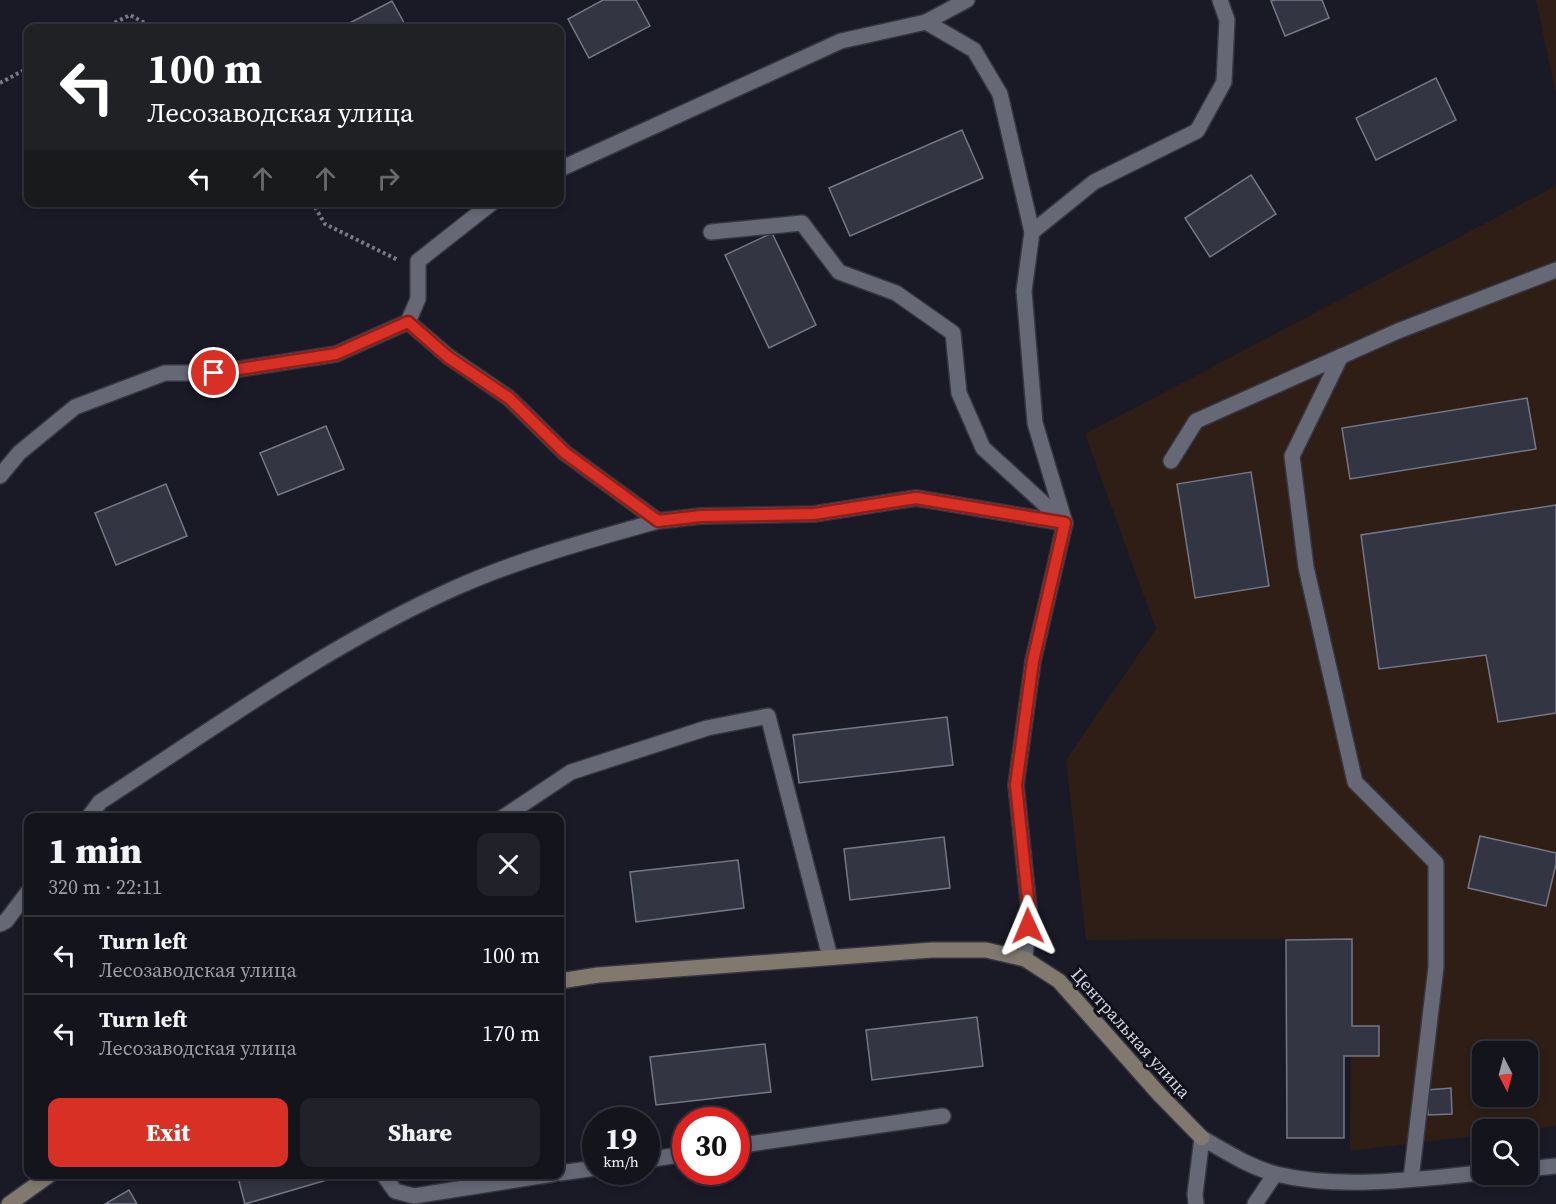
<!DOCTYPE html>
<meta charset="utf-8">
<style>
body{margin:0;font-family:"Source Serif 4",serif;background:#202129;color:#f1f3f6;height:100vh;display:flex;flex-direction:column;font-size:22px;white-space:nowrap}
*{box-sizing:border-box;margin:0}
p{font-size:20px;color:#9d9ea3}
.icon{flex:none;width:33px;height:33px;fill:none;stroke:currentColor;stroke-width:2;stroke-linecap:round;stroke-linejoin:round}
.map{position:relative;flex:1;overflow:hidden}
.side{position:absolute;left:24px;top:813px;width:540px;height:366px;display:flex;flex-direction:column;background:#13141c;border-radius:12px;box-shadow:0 3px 9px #0003,0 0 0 2px #32333b}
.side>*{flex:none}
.banner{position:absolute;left:24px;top:24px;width:540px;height:183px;border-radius:12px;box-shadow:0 3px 9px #0003,0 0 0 2px #32333b;background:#202124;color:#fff;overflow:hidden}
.needle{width:39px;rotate:174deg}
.controls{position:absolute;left:1472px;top:1041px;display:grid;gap:12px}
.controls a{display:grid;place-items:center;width:66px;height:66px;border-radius:12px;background:#13141c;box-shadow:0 3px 9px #0003,0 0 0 2px #32333b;font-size:30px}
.speed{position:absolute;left:582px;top:1107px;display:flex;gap:12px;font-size:30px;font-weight:700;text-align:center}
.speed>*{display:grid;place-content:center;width:78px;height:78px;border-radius:50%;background:#13141c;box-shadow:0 3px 9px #0003,0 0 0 2px #32333b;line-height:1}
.speed small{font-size:15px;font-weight:400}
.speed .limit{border:9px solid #d22;background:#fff;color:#111}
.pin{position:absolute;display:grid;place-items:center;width:51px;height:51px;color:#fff;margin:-26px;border:3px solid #fff;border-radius:50%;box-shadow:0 2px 6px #0007}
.me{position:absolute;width:66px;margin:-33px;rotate:359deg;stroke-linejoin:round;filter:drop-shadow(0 0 4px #0008)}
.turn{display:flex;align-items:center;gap:21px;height:126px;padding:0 24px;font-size:27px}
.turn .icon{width:78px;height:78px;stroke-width:2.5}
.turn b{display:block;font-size:42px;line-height:51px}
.lanes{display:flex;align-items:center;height:57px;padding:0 24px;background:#0003;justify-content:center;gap:30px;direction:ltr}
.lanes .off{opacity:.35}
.round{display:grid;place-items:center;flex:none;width:63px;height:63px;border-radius:12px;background:#202129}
.headline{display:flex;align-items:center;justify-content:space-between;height:102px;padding:0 24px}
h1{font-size:36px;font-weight:800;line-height:45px}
.button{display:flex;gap:12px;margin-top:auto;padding:12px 24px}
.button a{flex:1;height:69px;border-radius:12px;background:#d93025;color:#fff;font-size:24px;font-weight:800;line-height:69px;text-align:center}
.button a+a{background:#202129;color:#f1f3f6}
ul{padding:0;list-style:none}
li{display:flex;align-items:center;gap:18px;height:78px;padding:0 24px;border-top:2px solid #32333b}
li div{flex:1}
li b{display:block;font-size:22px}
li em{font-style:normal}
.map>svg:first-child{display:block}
.industrial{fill:#2e1e15;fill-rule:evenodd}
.building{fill:#333542;stroke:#757786;stroke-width:1.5}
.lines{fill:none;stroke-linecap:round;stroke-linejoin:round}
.lane-casing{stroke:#363640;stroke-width:18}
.street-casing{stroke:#363640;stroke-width:18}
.secondary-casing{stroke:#363640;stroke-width:18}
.path{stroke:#787983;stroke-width:4;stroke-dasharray:3 3;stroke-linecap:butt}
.lane{stroke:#666876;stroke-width:15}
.street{stroke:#666876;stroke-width:15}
.secondary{stroke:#82796e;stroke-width:15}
.route-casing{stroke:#8d1f18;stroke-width:15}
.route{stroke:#d93025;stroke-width:10}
.labels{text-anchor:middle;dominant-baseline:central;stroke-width:6;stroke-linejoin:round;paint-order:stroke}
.street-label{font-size:18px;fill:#d3d3dc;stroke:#10111c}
</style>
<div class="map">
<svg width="1556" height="1204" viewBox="0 0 1556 1204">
<rect width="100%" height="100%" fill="#191a26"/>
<g class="industrial">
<polygon points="1536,0 1556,0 1556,94"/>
<path d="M1556,186V1126L1527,1130H1482V1135L1350,1151L1352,939L1086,940L1066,760L1156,629L1085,434ZM1482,1052H1527V1096H1482Z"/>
</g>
<g class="building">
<polygon points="603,0 636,0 650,26 589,58 568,19"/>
<polygon points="1275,0 1322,0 1329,18 1285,36 1271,1"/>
<polygon points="392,1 407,28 340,28"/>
<polygon points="1436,78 1456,120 1376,160 1356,118"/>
<polygon points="962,130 983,178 850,236 829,188"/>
<polygon points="1251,175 1276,214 1210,257 1185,218"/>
<polygon points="772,233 816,325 769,348 725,255"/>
<polygon points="1527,398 1536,449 1350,479 1342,428"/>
<polygon points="326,426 344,469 278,495 260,453"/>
<polygon points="1251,472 1269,586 1195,598 1177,484"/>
<polygon points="166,484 187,536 116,565 95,513"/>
<polygon points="1556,505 1556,713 1498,722 1486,655 1379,669 1361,535"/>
<polygon points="947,717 953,765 799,783 793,735"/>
<polygon points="1480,836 1556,853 1556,864 1546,906 1468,888"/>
<polygon points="944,837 950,888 850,900 844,849"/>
<polygon points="738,860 744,908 636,922 630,872"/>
<polygon points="1352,939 1352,1026 1379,1026 1379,1056 1344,1056 1344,1138 1287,1138 1286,940"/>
<polygon points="977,1017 983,1066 872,1080 866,1030"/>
<polygon points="765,1044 771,1092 656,1105 650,1057"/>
<polygon points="1451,1088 1452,1114 1428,1115 1427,1090"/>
<polygon points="237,1174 344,1174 344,1175 245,1204"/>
<polygon points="129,1190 137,1204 105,1204"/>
</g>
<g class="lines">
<g class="lane-casing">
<g id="lane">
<polyline points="926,22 967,0"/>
<polyline points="560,169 841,41 926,22 974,50 1000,94 1032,232 1094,182 1197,131 1224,82 1227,20 1220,0"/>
<polyline points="711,232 802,223 839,272 896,293 953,333 959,393 983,448 1065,523"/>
<polyline points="408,322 418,299 418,261 493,202"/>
<polyline points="1341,356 1292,456 1306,567 1355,782 1436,863 1436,967 1411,1179"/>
<polyline points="1171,461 1196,421 1398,331 1556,270"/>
<path d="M88,818L100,802C216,727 329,644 455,588C520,559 590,540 658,521"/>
<polyline points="502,818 571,772 707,728 768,716 830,957"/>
<polyline points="0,924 6,921 28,892"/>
<polyline points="736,1146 943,1116"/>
<polyline points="646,1160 686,1154"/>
<polyline points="560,1173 596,1168"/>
<polyline points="383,1174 395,1191 414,1196 553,1174"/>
</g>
</g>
<g class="street-casing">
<g id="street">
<polyline points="0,476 19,453 75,407 165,373 214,373 336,354 408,322 449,357 509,398 565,453 658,521 701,516 814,514 916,498 1065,523"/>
<polyline points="1025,959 1029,909 1016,785 1033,661 1065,523 1035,423 1024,291 1032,232"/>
<polyline points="1527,1169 1556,1166"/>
<path d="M1196,1204L1195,1194L1202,1138C1225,1151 1249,1167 1276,1174C1341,1190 1416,1179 1482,1173"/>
<polyline points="1255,1204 1275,1174"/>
</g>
</g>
<g class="secondary-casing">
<g id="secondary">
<polyline points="560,981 598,975 932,950 986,950 1025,959 1059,981 1159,1094 1202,1138"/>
<polyline points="9,1204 51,1174"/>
</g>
</g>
<g class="path">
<polyline points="104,28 130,15 154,28"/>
<polyline points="0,83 28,68"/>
<polyline points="312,202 325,224 398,260"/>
</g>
<use href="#lane" class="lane"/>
<use href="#street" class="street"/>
<use href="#secondary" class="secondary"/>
</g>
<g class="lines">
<g class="route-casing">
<polyline id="route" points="214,373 336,354 408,322 448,357 509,398 565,453 658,521 701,516 814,514 916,498 1065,523 1033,661 1016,785 1029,909 1028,926"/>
</g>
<use href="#route" class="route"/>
</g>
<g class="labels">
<g class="street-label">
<text transform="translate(1131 1033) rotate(48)">Центральная улица</text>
</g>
</g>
</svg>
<div class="controls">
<a><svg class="needle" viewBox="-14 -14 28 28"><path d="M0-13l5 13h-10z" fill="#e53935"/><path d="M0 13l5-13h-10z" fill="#9d9ea3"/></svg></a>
<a><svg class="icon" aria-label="search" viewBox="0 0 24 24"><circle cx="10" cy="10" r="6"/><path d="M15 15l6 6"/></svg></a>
</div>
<div class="speed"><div>19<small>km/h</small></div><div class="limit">30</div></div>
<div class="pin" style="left:214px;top:373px;background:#d93025"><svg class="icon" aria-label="arrive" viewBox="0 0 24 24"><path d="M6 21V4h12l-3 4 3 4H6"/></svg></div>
<svg class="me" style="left:1028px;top:926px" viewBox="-20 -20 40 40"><path d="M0-17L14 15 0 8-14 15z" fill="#d93025" stroke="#fff" stroke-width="4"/></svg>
<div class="banner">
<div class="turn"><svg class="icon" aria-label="left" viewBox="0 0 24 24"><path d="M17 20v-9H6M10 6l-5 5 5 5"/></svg><div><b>100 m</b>Лесозаводская улица</div></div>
<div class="lanes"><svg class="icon" aria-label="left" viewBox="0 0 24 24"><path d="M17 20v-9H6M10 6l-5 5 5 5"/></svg><svg class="icon off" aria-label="ahead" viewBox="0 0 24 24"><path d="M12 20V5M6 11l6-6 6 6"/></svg><svg class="icon off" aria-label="ahead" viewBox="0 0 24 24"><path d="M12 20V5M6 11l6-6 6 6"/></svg><svg class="icon off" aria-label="right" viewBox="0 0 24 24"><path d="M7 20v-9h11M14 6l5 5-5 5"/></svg></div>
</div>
<section class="side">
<div class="headline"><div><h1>1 min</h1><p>320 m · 22:11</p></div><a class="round"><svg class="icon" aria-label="close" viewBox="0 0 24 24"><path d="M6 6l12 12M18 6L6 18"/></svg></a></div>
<ul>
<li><svg class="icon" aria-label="left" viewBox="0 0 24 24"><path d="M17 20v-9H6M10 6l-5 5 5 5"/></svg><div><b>Turn left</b><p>Лесозаводская улица</p></div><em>100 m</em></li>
<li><svg class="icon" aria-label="left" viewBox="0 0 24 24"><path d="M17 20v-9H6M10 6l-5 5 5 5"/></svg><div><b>Turn left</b><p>Лесозаводская улица</p></div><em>170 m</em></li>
</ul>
<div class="button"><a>Exit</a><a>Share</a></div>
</section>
</div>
